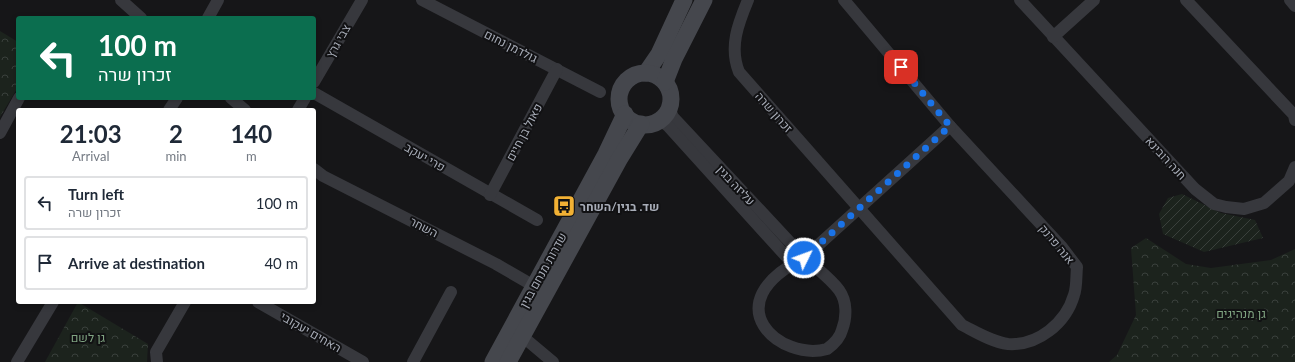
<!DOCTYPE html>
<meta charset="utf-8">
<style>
body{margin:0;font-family:Lato,Heebo,sans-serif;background:#f6f6f7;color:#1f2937;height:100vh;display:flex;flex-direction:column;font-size:15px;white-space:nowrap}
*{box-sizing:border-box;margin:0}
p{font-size:13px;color:#747a83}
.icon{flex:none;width:22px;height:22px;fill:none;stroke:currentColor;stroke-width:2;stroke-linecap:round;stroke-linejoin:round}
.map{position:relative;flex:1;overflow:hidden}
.details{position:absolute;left:16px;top:108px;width:300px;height:196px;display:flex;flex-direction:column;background:#fff;border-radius:4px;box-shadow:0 2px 6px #0003}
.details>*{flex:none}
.guide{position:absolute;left:16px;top:16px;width:300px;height:84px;border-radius:4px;box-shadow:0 2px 6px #0003;background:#0b6e4f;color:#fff;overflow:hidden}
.pin{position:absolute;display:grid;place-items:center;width:34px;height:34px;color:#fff;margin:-17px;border-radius:8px;box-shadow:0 2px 6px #0006}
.me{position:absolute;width:44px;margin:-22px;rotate:48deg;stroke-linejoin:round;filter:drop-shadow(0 0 3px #0008)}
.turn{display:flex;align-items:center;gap:14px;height:84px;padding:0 16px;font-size:18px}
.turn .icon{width:52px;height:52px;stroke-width:2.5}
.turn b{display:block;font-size:28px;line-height:34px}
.eta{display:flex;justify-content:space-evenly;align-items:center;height:68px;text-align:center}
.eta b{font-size:24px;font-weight:700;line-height:28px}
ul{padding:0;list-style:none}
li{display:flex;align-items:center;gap:12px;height:54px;margin:0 8px 6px;padding:0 8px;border:2px solid #e0e1e3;border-radius:4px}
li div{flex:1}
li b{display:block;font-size:15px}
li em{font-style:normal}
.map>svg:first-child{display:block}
.park{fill:url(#park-crowns)}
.garden{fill:url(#garden-furrows)}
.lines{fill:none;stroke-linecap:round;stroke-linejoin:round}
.street{stroke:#37383d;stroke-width:12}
.secondary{stroke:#45474d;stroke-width:17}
.route{stroke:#1a73e8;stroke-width:7;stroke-dasharray:0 12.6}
.labels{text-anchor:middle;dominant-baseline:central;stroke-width:4;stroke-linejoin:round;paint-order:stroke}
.street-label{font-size:12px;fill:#a8adb8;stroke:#111113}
.poi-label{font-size:12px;font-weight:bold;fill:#a8adb8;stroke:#111113;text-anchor:start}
.park-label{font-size:12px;fill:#7fa381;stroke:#111113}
</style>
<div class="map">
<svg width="1295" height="362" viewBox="0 0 1295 362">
<defs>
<pattern id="park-crowns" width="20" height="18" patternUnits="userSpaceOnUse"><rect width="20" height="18" fill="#1c231d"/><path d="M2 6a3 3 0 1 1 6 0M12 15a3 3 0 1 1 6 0" fill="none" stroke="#3a403c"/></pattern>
<pattern id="garden-furrows" width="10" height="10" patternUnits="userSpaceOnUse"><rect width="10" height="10" fill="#1c231d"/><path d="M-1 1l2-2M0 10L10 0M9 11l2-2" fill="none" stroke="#3a403c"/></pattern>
</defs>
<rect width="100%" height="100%" fill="#161618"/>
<g class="park">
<polygon points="0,31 18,42 18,87 0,117"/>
<polygon points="1146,238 1186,264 1211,268 1271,260 1295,249 1295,362 1109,362 1117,355 1136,315 1131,248"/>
<polygon points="78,302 148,344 147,362 45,362"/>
</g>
<polygon class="garden" points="1182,194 1221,213 1255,220 1263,238 1204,252 1163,234 1159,214 1168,198"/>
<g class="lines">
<g class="street">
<polyline points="121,0 141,18"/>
<polyline points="422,0 600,92"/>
<path d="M748,0C738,24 729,47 739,72L962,325C976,332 992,342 1008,344C1038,346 1066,323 1074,295C1077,287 1076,276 1077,267L1061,246L950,126L844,0"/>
<polyline points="1020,0 1195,189 1214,204 1226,207 1244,209 1264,203 1289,181 1295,167"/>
<polyline points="1186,0 1294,115 1295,120"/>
<polyline points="1290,0 1295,6"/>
<polyline points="208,18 218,0"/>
<polyline points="1053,37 1094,0"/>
<polyline points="314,82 362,0"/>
<polyline points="314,93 537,220"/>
<polyline points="231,98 245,110"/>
<path d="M669,109L673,117L799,252C811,265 828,275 839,290C847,301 847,317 842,330C840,338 834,344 827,349C781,362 712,304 804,258L950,126"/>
<polyline points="169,110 177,98"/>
<polyline points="298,110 305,98"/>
<polyline points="660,120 668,126 793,264"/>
<polyline points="0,133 19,98"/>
<polyline points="314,169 323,176 496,264 534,286"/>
<polyline points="490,195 557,69"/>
<polyline points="258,302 363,362"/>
<polyline points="522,336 553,362"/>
<polyline points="17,362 53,302"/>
<polyline points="157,362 156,352 185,302"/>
<polyline points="413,362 451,292"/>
</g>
<g class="secondary">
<polyline points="646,73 659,54 684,0"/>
<circle cx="645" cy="99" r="26"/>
<polyline points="665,82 674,59 704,0"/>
<polyline points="493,362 606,154 625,114"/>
<polyline points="508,362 620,158 641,124"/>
</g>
</g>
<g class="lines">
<polyline class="route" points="804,258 950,126 901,67"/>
</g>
<defs>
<g id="bus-square" transform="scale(1.15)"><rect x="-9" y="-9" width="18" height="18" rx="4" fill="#f2b134" stroke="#111113"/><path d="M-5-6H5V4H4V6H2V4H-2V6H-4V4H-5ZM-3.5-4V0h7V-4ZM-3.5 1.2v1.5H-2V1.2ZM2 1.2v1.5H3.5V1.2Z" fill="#111"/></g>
</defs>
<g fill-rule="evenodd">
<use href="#bus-square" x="564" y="206"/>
</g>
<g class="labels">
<g class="street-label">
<text transform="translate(338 41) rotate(-60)">צבי גרץ</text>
<text transform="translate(511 46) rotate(27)">גולדמן נחום</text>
<text transform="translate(774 112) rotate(49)">זכרון שרה</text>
<text transform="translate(524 132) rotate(-62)">פאול בן חיים</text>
<text transform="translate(425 157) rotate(30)">פרי יעקב</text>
<text transform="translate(1166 158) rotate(47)">חנה רובינא</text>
<text transform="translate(736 185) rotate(47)">עליזה בגין</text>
<text transform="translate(424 227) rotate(27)">השחר</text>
<text transform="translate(1057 244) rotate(50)">אנה פרנק</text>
<text transform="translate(543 270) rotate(-61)">שדרות מנחם בגין</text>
<text transform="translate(311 332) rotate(30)">האחים יעקובי</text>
</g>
<g class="poi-label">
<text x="580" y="206">שד. בגין/השחר</text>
</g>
<g class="park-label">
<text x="1241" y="313">גן מנהיגים</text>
<text x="88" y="337">גן לשם</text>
</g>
</g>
</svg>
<div class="pin" style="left:901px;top:67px;background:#d93025"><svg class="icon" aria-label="arrive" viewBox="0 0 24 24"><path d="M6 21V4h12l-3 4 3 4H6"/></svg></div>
<svg class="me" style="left:804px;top:258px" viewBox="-20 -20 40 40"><circle r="17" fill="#1a73e8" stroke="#fff" stroke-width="3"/><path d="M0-11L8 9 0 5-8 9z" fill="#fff"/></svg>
<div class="guide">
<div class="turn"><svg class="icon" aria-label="left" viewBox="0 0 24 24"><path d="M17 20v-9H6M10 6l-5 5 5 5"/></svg><div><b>100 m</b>זכרון שרה</div></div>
</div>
<section class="details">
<div class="eta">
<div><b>21:03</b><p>Arrival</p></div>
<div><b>2</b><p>min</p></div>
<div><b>140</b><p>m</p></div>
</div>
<ul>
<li><svg class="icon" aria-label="left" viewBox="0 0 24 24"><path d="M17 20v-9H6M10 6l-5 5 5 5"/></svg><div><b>Turn left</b><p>זכרון שרה</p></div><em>100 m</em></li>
<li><svg class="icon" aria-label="arrive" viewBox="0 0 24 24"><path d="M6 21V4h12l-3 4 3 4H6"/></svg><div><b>Arrive at destination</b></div><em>40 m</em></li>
</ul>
</section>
</div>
